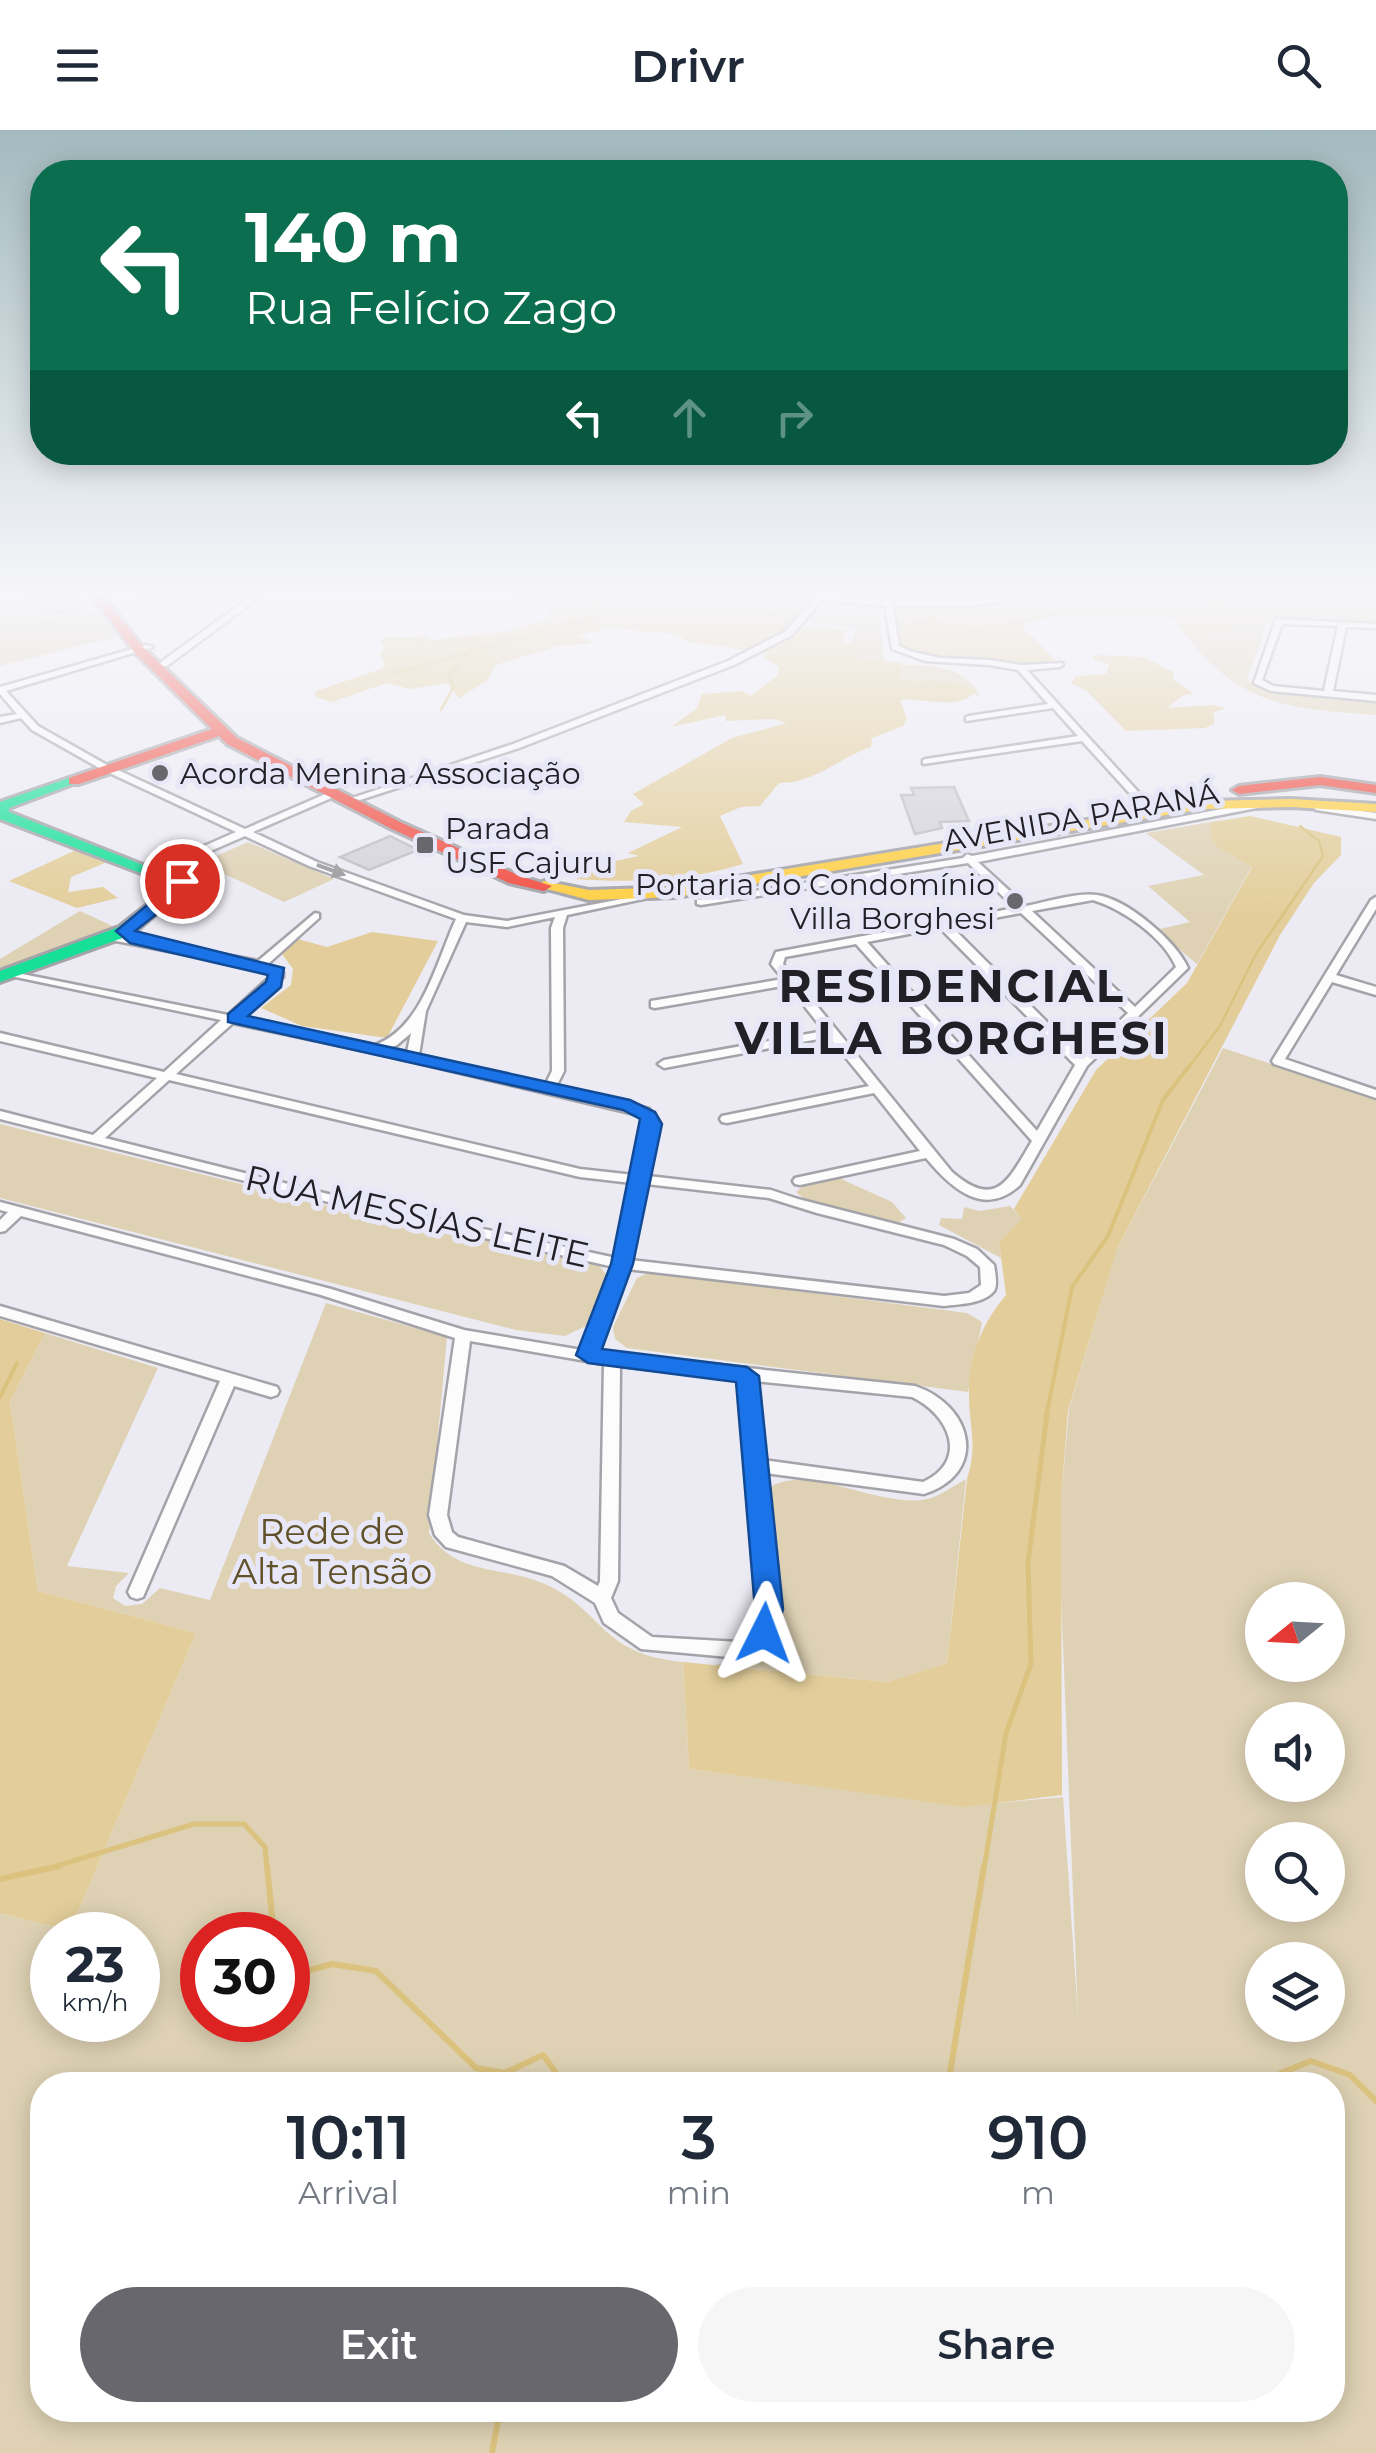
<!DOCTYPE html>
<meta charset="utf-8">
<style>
body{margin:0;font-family:Montserrat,sans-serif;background:#f6f6f7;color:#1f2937;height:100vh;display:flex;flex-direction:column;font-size:38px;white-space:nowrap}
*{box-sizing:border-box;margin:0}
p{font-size:32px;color:#747a83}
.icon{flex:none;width:55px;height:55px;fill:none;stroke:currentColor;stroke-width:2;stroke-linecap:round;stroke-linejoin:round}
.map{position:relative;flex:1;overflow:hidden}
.details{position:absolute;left:30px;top:1942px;width:1315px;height:350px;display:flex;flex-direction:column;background:#fff;border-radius:40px;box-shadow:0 5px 25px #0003}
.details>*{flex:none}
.banner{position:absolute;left:30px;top:30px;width:1318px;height:305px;border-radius:40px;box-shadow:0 5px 25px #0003;background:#0b6e4f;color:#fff;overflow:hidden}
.needle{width:65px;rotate:252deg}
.fabs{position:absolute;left:1245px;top:1452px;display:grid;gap:20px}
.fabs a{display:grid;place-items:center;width:100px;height:100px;border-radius:50%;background:#fff;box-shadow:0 5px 25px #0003;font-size:50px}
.speed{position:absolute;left:30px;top:1782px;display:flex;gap:20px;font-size:50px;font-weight:700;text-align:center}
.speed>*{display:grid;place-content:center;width:130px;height:130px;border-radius:50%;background:#fff;box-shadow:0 5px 25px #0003;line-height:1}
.speed small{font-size:25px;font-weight:400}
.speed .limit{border:15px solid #d22;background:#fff;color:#111}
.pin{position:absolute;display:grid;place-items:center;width:85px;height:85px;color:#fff;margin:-42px;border:5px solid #fff;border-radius:50%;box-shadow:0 2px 10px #0007}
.me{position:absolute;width:110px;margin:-55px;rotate:3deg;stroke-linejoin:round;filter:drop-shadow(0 0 8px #0008)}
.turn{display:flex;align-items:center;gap:35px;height:210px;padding:0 50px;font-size:45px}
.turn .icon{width:130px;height:130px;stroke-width:2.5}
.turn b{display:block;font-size:70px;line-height:85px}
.lanes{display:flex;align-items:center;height:95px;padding:0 50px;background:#0003;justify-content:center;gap:50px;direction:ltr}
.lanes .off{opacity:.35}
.eta{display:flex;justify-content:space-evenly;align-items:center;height:170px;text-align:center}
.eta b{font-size:60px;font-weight:600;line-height:70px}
.button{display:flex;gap:20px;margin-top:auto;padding:20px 50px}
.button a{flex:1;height:115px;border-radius:60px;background:#68676e;color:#fff;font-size:40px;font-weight:600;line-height:115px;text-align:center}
.button a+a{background:#f6f6f7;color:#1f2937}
header{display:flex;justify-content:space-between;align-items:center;height:130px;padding:0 50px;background:#fff;font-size:45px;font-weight:600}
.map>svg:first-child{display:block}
.green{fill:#dfd2b4;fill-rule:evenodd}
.forest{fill:#e3ce9b}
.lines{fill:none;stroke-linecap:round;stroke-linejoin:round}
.stream-far3{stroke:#dbc27e;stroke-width:2.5}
.stream-far2{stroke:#dbc27e;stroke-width:4}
.stream-far1{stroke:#dbc27e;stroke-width:5}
.stream{stroke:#dbc27e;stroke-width:6}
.building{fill:#d4d3da;stroke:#bfbec6;stroke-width:2.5}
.street-casing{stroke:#a3a3a9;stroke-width:5}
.fast-casing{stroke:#a3a3a9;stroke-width:6}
.slow-casing{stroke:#a3a3a9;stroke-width:6}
.jam-casing{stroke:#a3a3a9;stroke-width:6}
.street{fill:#fcfcfd;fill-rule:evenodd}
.fast{fill:#16e098;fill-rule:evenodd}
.slow{fill:#ffcf43;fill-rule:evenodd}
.jam{fill:#f24e42;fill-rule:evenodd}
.oneway{fill:#99999c}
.route{fill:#1a73e8;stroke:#114b97;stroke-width:2.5}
.poi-dot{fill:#68676e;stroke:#e8e7f8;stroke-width:4}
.labels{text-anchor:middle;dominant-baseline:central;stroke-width:10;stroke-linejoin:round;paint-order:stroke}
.far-poi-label{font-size:30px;fill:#212026;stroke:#e8e7f8;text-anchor:start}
.far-street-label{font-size:30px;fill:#212026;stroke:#e8e7f8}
.street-label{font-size:35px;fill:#212026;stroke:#e8e7f8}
.park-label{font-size:35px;fill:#605128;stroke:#e8e7f8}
.district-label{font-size:45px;font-weight:bold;letter-spacing:2.5px;fill:#212026;stroke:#e8e7f8}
</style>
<header><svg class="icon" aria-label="menu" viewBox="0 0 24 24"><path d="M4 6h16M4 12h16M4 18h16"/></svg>Drivr<svg class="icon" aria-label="search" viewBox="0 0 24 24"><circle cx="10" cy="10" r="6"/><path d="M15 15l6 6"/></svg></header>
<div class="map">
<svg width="1376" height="2323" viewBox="0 0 1376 2323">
<rect width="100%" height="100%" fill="#ecebf4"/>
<g class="green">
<polygon points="39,467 44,489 96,481 119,506 0,536 0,472"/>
<path d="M826,469L877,473L885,536C915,533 967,533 980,566L842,533L857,498L806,490Z"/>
<path d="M1268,491L1247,549L1251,553L1376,570V585C1292,579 1243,577 1188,508Z"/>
<polygon points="1228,689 1212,692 1209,702 1217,716 1252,736 1197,834 1156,800 1190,792 1148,756 1204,745 1146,703"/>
<polygon points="248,712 334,749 284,772 201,733"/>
<polygon points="80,781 119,799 7,840 0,837 0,829"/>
<path d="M1223,918L1376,969V2323H0V1783L70,1801L196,1503L38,1461L10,1272L45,1203L158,1238L67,1436L129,1443L116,1456L113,1468L125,1476L142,1474L160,1458L210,1470L326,1173L447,1207L429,1403C456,1447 503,1435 545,1454C605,1481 599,1524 683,1532L689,1639L965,1676L1063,1667L1078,1887L1061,1465V1371L1069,1279L1116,1121ZM1262,1470H1328V1535H1262ZM1262,1590H1328V1655H1262ZM1262,1710H1328V1775H1262ZM52,1805H138V1890H52ZM202,1805H288V1890H202ZM1262,1830H1328V1895H1262ZM42,1955H1332V2280H42Z"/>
<polygon points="0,994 361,1084 583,1130 598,1134 609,1148 588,1195 565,1206 516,1200 0,1068"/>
<polygon points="839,1048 892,1072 906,1088 898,1093 806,1070 796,1062 806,1054"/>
<polygon points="1010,1076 1023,1089 999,1112 1001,1128 939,1095 941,1088 962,1089 964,1077 980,1081"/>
<polygon points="651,1142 967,1183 982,1192 968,1262 627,1218 615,1209 613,1197 637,1148"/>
<path d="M966,1349L947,1533L887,1552L715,1535L762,1524C805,1479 752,1410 769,1358C807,1331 886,1382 931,1368C943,1364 955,1355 966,1349Z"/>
</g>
<g class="forest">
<polygon points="127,460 248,460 248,469 218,477 142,480"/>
<path d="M489,460H721L803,466L809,471L784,505L806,497L846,500L842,513L853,514L857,528L902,533L899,547C925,557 952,544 976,561C959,582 924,567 900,570L907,589L903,596L872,608L871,617C840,627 814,654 779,653L760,676L741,677L720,686L743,734C688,751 633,753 576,749L610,732L639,726L628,723L682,697L624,692L631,681L644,674L633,664L732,608L787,593L772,589L726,591L725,585L671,597L697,578L702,564L743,561L750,566L777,546L779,537L763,527L767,523L689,512L676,504L607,498L578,506L595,513L558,516L495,535L488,550L459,568L447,553L410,559L387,553L331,572L315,566L316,561L381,539L385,535L380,524L384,518L380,509L426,506V513C468,500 511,510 551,485L547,478L518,476Z"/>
<path d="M1141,460H1376V493L1294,487L1188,508L1174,489C1137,482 1054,480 1021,495L1058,533C1035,534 909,529 899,514C892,504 894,486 893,475L897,474L992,476L1031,465L1126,466Z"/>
<polygon points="1093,525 1144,527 1173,542 1174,550 1194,564 1183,565 1167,578 1212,575 1225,578 1213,583 1215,593 1205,598 1126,601 1087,561 1071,553 1076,546 1106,544 1109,534 1093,529"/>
<path d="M1250,686L1341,707V725L1314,753L1280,805L1117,1119L1068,1281L1061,1371L1062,1665L965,1677L689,1639L683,1532L887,1552L947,1533L967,1349C978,1314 969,1299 969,1264C968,1226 983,1192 1006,1165L999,1112L1022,1089L1014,1079L1096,940L1187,853L1252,737L1216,716L1209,702L1212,692Z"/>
<polygon points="78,719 110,731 71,747 68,762 103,757 118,768 77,778 9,751"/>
<polygon points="372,802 438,811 387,908 302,896 261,878 291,855 293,839 282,824 298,809 327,817"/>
<polygon points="0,1189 45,1203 10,1272 38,1461 196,1503 70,1801 0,1783"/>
</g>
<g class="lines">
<g class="stream-far3">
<polyline points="559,460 609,482"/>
<polyline points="928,482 940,498"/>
<polyline points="917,493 980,501 1061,483 1198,482 1238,468 1376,460"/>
<polyline points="386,508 490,514"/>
<polyline points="392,544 609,482 692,479 775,485"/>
<polyline points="441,580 454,556 448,546 468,523"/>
<polyline points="1188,938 1220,896 1256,824 1323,726 1319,711 1300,696"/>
</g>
<g class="stream-far2">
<polyline points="0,1267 17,1233"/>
<polyline points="1046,1287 1072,1157 1108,1106 1163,970 1190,935"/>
</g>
<g class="stream-far1">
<polyline points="47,1739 194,1694 244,1694 265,1717 267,1739"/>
<polyline points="984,1739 1006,1603 1031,1534 1028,1432 1047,1284"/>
</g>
<g class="stream">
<polyline points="267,1736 274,1805"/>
<polyline points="0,1749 59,1736"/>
<polyline points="288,1835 292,1845 332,1834 376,1841 476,1938 505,1943 543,1925 565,1955"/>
<polyline points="948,1955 984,1736"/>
<polyline points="1038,1955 1044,1947 1064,1955"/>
<polyline points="1279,1955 1281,1943 1311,1931 1350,1945 1376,1971"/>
<polyline points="492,2323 500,2280"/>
</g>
</g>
<g class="building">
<polygon points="74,462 80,480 44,485 39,467"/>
<polygon points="954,657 969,691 940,692 942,698 915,704 901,665 914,665 911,658"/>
<polygon points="390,706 418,720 369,740 340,727"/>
</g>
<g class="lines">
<g class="street-casing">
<g id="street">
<polygon points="260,460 269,460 167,536 161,536 161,532"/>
<polygon points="744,460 821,464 885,471 883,461 890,460 892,472 969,472 1002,467 1024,460 1064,465 1129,460 1064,469 1029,463 1003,471 969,476 893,476 899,516 913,522 941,528 989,530 1021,535 1062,533 1063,535 1059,537 1027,540 1151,676 1143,678 1082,611 923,634 923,630 926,629 1078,606 1053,578 966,591 966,587 969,586 1048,574 1018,540 989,535 925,531 892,519 885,476 822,470 792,505 734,535 519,618 360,670 352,668 513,614 728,531 786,501 814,469"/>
<path d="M1276,489L1376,494V498L1346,497L1333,561L1376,565V571L1271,561L1254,553ZM1282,494L1338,496L1324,561L1273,556L1262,550Z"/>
<path d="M146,515L153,517L6,561L38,596L107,635L245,699L330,662H336V666L253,702L317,732L464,785L507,791L648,764V768L567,785L563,798L564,941L556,957L649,979L659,994L648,1046L771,1060L798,1069L954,1109L977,1119L994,1135C995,1142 998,1155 994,1161C984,1174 959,1174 944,1176L627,1139L597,1222L915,1256C972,1275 990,1342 924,1364L765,1343L778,1479L771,1508L762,1519L740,1528L641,1519L604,1493L595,1473L552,1446L446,1417L435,1405L429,1385L455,1208L321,1165L21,1086L5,1101L0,1102V1090L8,1082L0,1080V1072L331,1159L464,1200L582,1220L614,1137L364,1081L0,989V981L93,1005L157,948L0,911V903L164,942L221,890L11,846L5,843L7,841L228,885L271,846L257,838L111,810L105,807L111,804L258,831L315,783L319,784V788L268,834L283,843V847L239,887L375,915C423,897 436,832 456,789L309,736L245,706L160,743H152V739L236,702L101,639L32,600L21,588L0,593V587L17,584L0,564V557ZM555,787L551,798L552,941L545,955L419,925L426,881L466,792L507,797ZM233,893L376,923L639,985L645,994L634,1045L580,1039L176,944ZM411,903L407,922L389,918L397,915ZM169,950L580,1047L632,1053L616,1128L364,1073L105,1008ZM646,1054L769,1068L817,1083L944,1115L967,1126L980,1137L981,1155L969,1163L944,1166L630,1130ZM470,1211L604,1234L600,1451L598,1456L564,1436L458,1407L452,1402L447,1385ZM620,1236L739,1249L760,1479C756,1495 755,1506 739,1512L652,1507L618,1483L611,1468L618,1451ZM755,1251L912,1267C950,1285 969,1331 923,1352L763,1330Z"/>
<path d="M1259,672L1264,675L1262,677L978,732L1026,776C1046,772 1078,762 1097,765C1127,769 1176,811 1188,838L1087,936L1020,1055C984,1089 950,1057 926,1028L800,1055L795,1054L793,1051L795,1048L920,1021L874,963L727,993L722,992L720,989L722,986L727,985L869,956L829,907L664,938L658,934L664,930L824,901L788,855L655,878L651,877V871L783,849L771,834L776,822L1015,778L968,733L701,775L697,774V770L963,728L967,724L972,726ZM1093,770C1123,779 1164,808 1176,837L1135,877L1032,781ZM1021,783L1128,883L1082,927L951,796ZM940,798L1075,935L1037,1001L867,812ZM856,814L1032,1011C1009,1049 997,1081 952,1042L783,834L785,827Z"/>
<polygon points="1319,675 1376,683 1376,689 1316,680 1314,678"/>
<polygon points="1376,767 1376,779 1336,845 1376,857 1376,865 1332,852 1285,929 1376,960 1376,968 1274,934 1272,931 1371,770"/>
<polygon points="0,1176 277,1257 279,1261 277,1265 271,1267 234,1256 143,1467 137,1469 131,1467 128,1462 220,1251 0,1186"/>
</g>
</g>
<g class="fast-casing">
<polygon id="fast" points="69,648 81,651 9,678 9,682 191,754 131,805 0,852 0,841 119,797 172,755 0,689 0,672"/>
</g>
<g class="slow-casing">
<polygon id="slow" points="1291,669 1376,674 1376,682 1291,677 1203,679 676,767 589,770 536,756 544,751 589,760 676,757 1203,671"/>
</g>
<g class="jam-casing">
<g id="jam">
<polygon points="87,460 99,460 143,517 237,608 400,692 520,746 552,756 544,761 509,753 390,698 227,614 219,606 79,654 69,654 69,648 212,599 135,523"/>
<polygon points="1320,647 1376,655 1376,663 1320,655 1239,664 1232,660 1239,656"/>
</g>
</g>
<use href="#street" class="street"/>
<use href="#fast" class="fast"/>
<use href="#slow" class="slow"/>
<use href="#jam" class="jam"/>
</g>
<defs><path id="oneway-solid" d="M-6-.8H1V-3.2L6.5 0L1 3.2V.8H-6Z" transform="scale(2.5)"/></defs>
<use class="oneway" href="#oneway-solid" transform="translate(331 740) rotate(20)"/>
<linearGradient id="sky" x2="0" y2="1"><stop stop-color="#a3babe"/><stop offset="0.59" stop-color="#f6f6fa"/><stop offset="1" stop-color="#f6f6fa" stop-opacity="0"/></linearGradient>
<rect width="1376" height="785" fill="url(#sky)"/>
<polygon class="route" points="182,746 190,751 186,761 135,801 284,838 281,857 248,886 630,970 655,982 662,994 633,1134 602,1219 747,1237 759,1246 783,1479 774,1511 754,1511 750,1503 755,1479 736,1252 588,1233 576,1225 611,1134 640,989 623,980 228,892 228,884 266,852 268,845 130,813 116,801"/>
<g class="poi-dot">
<circle cx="160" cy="643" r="10"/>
<rect x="415" y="705" width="20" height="20" rx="5"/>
<circle cx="1015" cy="771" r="10"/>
</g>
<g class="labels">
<g class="far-poi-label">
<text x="180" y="643">Acorda Menina Associação</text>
<text x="445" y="698">Parada<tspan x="445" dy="34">USF Cajuru</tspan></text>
<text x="995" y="754" text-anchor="end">Portaria do Condomínio<tspan x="995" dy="34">Villa Borghesi</tspan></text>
</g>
<g class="far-street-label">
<text transform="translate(1081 687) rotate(-10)">AVENIDA PARANÁ</text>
</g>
<g class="street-label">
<text transform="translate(417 1086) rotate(13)">RUA MESSIAS LEITE</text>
</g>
<g class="park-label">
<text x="332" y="1401">Rede de<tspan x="332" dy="40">Alta Tensão</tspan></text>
</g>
<g class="district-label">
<text x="952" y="855">RESIDENCIAL<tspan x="952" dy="52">VILLA BORGHESI</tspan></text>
</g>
</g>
</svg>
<div class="fabs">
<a><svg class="needle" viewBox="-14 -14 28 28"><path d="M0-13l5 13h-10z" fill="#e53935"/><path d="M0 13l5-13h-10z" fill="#747a83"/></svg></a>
<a><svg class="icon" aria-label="sound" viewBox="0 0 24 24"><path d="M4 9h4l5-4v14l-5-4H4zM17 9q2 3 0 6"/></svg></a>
<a><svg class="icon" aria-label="search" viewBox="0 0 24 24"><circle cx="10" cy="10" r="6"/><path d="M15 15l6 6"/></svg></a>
<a><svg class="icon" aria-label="layers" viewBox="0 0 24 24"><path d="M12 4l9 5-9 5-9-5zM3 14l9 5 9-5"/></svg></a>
</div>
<div class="speed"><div>23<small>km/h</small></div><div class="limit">30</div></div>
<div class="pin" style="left:182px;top:751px;background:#d93025"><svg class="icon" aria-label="arrive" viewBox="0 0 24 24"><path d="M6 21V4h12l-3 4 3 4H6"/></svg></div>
<svg class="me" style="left:764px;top:1503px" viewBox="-20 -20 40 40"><path d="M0-17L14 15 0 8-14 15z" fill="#1a73e8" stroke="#fff" stroke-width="4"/></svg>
<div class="banner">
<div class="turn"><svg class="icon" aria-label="left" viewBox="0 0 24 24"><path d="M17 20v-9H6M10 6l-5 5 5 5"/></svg><div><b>140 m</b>Rua Felício Zago</div></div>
<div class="lanes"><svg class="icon" aria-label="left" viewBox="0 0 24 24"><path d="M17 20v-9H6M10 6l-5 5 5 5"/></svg><svg class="icon off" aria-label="ahead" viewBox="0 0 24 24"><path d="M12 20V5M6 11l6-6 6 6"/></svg><svg class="icon off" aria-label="right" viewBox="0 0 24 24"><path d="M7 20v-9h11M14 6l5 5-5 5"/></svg></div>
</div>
<section class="details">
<div class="eta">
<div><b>10:11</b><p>Arrival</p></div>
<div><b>3</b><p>min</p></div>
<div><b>910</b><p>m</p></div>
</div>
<div class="button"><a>Exit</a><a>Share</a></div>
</section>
</div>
